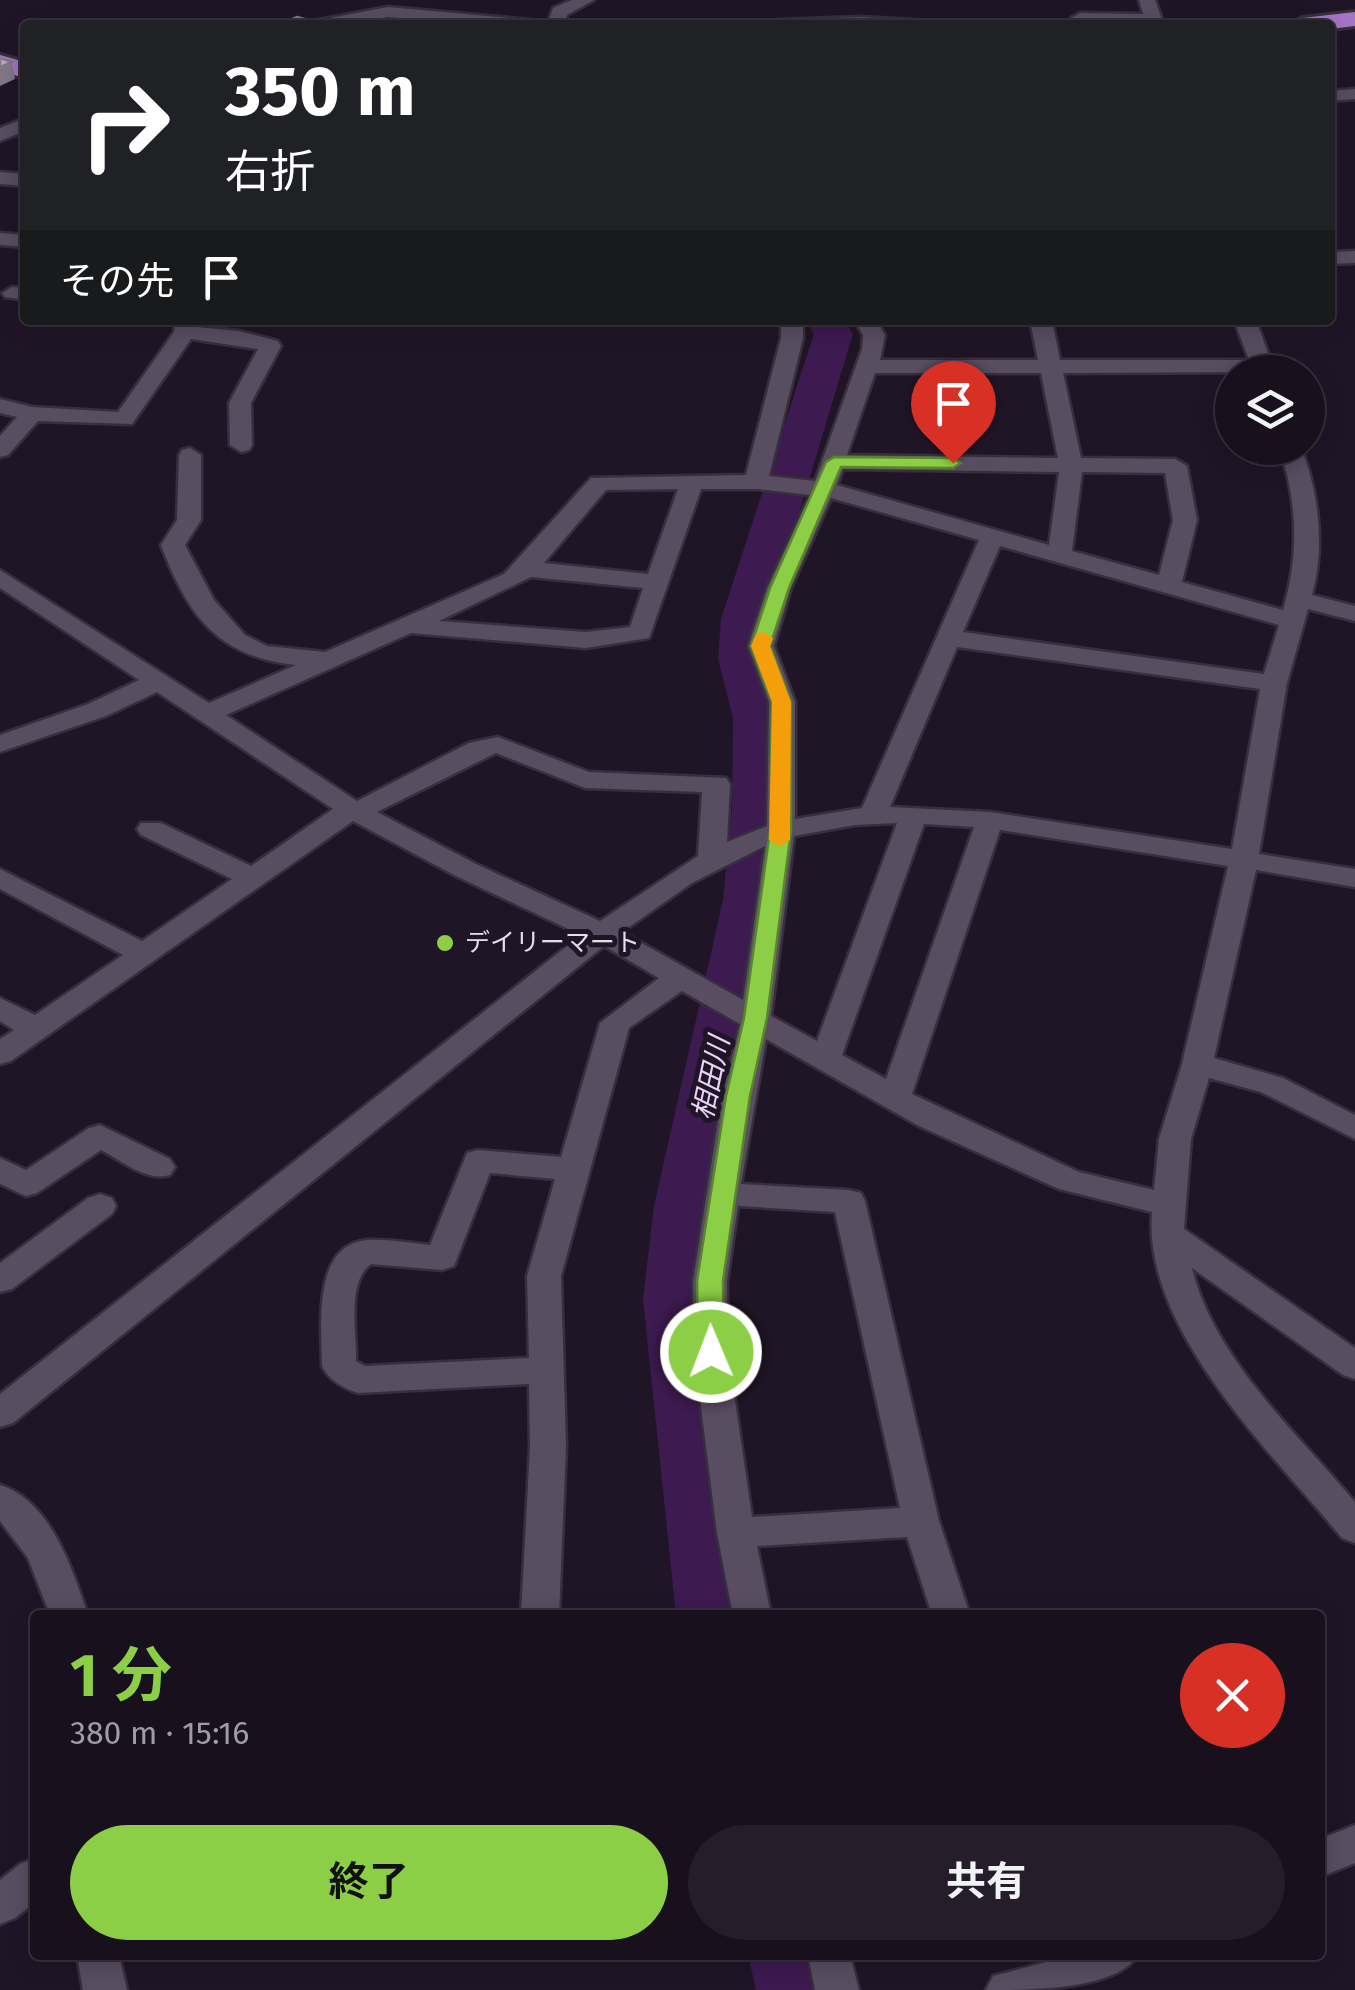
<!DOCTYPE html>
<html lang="ja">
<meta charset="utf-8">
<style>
body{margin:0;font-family:"Fira Sans","Noto Sans JP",sans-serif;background:#251e2a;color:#f1f3f6;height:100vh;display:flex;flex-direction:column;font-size:38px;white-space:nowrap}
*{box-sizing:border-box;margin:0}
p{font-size:32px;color:#9f9da4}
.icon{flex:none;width:55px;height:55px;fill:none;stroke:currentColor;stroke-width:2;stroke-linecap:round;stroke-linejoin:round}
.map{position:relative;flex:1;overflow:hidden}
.details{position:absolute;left:30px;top:1610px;width:1295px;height:350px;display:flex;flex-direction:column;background:#18101d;border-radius:10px;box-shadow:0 5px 25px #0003,0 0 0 2px #36303b}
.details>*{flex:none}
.guide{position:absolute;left:20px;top:20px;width:1315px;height:305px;border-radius:10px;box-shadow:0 5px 25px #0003,0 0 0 2px #36303b;background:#202124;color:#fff;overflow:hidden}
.buttons{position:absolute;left:1215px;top:355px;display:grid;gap:20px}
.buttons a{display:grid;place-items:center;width:110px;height:110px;border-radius:50%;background:#18101d;box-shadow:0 5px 25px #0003,0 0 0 2px #36303b;font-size:50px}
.pin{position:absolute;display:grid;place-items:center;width:85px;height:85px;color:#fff;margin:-102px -42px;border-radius:50% 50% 50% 0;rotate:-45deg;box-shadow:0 0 10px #0007}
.pin .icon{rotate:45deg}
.me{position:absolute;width:110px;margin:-55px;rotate:359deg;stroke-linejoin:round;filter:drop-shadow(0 0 8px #0008)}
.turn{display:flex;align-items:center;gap:35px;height:210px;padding:0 40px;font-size:45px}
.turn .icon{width:130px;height:130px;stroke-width:2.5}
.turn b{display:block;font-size:70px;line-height:85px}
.then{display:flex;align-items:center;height:95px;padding:0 40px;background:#0003;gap:20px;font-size:38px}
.round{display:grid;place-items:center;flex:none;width:105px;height:105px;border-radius:52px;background:#251e2a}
.head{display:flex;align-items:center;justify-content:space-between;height:170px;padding:0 40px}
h1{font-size:60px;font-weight:700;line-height:75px;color:#8cce45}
.cta{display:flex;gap:20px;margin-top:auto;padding:20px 40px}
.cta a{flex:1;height:115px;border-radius:60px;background:#8cce45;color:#111;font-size:40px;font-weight:700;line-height:115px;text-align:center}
.cta a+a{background:#251e2a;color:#f1f3f6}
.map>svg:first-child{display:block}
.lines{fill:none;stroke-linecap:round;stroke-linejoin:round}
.river{fill:#3d1a50;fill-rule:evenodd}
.minor-casing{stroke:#362f3c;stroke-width:5}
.highway-casing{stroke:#362f3c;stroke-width:6}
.minor{fill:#594d62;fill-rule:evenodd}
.highway{fill:#a575c3;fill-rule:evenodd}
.shaded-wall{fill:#827888}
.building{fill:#b9abc3;stroke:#827888;stroke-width:2.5}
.route{fill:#8cce45;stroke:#5b862d;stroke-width:2.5}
.slow{fill:#f59e0b}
.poi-dot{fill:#8cce45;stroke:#201527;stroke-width:4}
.labels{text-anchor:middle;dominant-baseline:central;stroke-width:10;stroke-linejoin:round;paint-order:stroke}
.poi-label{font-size:25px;fill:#e5deea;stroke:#201527;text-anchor:start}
.water-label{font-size:28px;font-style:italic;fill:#e9d5f8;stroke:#201527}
</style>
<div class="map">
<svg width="1355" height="1990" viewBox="0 0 1355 1990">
<rect width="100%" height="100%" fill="#201527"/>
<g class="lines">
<g class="river">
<polygon points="805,320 844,320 853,334 767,619 764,659 781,718 782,808 775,900 714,1206 705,1299 746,1615 676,1615 643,1299 654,1206 723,900 732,808 733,718 718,659 721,619 814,334"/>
<polygon points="748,1955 826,1955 836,1990 756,1990"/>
</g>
<g class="minor-casing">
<g id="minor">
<polygon points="572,0 594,0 567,15 565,25 547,25 553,8"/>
<polygon points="1139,0 1155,0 1162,19 1159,23 1080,23 1071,18 1080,13 1143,14"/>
<polygon points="388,7 531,20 540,25 475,25 388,17 346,25 310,25 319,20"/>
<polygon points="861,17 913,20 922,25 769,25 778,20"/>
<polygon points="1355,89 1355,99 1330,101 1330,91"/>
<polygon points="25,118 25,131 0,141 0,128"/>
<polygon points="0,172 25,174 25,186 0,184"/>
<polygon points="0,233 25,235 25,247 0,245"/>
<polygon points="1355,251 1355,263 1330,264 1330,252"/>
<polygon points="12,287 25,288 25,300 5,297 2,293"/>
<polygon points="175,320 197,320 196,327 239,331 278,341 281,346 251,403 252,445 249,450 241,452 230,445 229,403 258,349 191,339 132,424 38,421 8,455 0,457 0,436 17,417 0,413 0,399 32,407 118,412 174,332"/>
<path d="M775,320H797L803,327V338L769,476L815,481L862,349L863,335L854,320H876L885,335L880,360H1038L1030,320H1052L1060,360H1249L1234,320H1256L1275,372L1063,373L1081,458L1175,459L1187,466L1197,520L1182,582L1283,610C1299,556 1298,501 1279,448H1301C1319,492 1325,548 1312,595L1355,606V621L1308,609L1287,683L1259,854L1355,869V887L1256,870L1214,1058L1283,1078L1355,1115V1139L1261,1092L1209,1078L1191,1139L1184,1229L1355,1348V1379L1343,1375L1192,1268C1213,1357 1297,1433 1355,1502V1543L1342,1538C1272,1453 1142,1329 1152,1212L1059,1189L919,1126L766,1039L741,1184L849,1190L861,1193L865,1201L939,1521L970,1615H932L907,1537L757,1546L771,1615H733L717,1533L694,1352L693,1281L722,1096L740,1024L682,991L629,1028L561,1276L566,1447L559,1615H521L530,1447L529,1384L358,1393C343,1388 329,1380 322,1366C322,1328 311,1244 368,1240C388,1239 410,1243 430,1245L467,1153L478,1150L561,1157L600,1023L659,978L604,946L13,1423L0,1427V1394L581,935L456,876L353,821L11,1061L0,1064V1039L14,1030L0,1021V998L35,1015L123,955L0,889V869L142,941L232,879L141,835L137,829L141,823H161L251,866L333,809L157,692L106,716L0,752V735L88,704L139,680L0,588V570L209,703L296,665C218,657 188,616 161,545L177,520L179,455L182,450L190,448L201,455V520L185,545L214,600L245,635L267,646L325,652L504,574L591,478L746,475L781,338V328ZM875,373H1041L1058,458L847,455ZM843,469L1059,472L1049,545L837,485ZM1082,472L1165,473L1173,520L1159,575L1072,551ZM678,489L648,574L544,563L606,490ZM701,489H757L810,495L767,588L748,646L769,702L767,826L727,842L730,784L726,778L589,772L498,737L469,743L357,801L226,715L411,633L586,648L649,638ZM831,498L979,540L862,808L795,819V702L774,646L791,588ZM1000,546L1279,625L1264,674L963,632ZM531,577L643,588L630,627L586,632L439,621ZM957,647L1260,689L1232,849L990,812L890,807ZM496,753L585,788L702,792L698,856L600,921L476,864L377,812ZM897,823L817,1041L771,1016L794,836L855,825ZM924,824L974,827L886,1079L842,1055ZM1000,830L1228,866L1182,1064L1159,1139L1154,1190L1079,1172L912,1094ZM765,846L743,1000L622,932L692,883ZM490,1173L555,1179L527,1276L529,1358L365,1366L356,1361C357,1332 346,1283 371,1264L442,1270L454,1266ZM738,1206L835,1212L900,1508L752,1517L728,1352L727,1281Z"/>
<path d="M100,1125L170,1159L175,1167L170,1175C147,1182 122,1161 101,1150L37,1193L26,1196L0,1184V1158L26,1170L89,1128Z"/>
<polygon points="100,1194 112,1198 116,1206 112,1214 12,1289 0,1292 0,1263 88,1198"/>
<path d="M0,1485C51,1501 72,1569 88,1615H50L28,1558L0,1521Z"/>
<polygon points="1355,1825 1355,1863 1320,1877 1320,1839"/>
<polygon points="35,1858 35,1902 15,1918 0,1924 0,1880 20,1864"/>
<polygon points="77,1955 119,1955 127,1990 83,1990"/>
<polygon points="808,1955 850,1955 859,1990 815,1990"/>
<path d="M1073,1955H1138C1117,1990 1030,1990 986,1990L993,1976Z"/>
</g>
</g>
<g class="highway-casing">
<g id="highway">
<polygon points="1355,12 1355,26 1330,29 1330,25 1290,25 1302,18"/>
<polygon points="0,55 25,62 25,78 0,71"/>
</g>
</g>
<use href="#minor" class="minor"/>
<use href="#highway" class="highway"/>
</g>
<polygon class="shaded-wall" points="12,62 15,79 0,86 0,67"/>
<g class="building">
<polygon points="297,17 322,24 285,25 286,22"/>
<polygon points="0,58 12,62 0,67"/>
</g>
<polygon class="route" points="834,457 953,458 961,463 953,468 841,467 789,588 770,646 791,702 791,831 767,1018 750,1096 723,1281 724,1352 721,1359 702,1359 698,1352 697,1281 726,1096 744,1018 770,831 772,702 751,646 770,588 826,462"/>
<polygon class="slow" points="763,632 773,638 770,646 791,702 790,840 779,846 769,840 772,702 751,646 756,634"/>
<circle class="poi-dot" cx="445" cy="943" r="10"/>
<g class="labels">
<g class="poi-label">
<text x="465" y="943">デイリーマート</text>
</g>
<g class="water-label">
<text transform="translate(711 1078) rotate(-78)">相田川</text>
</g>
</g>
</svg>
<div class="buttons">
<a><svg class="icon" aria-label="layers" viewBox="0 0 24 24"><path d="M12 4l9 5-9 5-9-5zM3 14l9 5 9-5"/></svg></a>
</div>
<div class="pin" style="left:953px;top:463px;background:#d93025"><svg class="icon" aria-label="arrive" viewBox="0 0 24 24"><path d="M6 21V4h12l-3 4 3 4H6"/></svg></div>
<svg class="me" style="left:711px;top:1352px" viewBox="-20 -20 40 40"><circle r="17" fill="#8cce45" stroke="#fff" stroke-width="3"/><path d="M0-11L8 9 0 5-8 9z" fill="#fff"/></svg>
<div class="guide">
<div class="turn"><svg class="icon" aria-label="right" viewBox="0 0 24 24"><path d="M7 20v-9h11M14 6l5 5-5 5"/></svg><div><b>350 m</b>右折</div></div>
<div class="then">その先<svg class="icon" aria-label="arrive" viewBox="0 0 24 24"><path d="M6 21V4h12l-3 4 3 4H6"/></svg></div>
</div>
<section class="details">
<div class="head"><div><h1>1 分</h1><p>380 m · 15:16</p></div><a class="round" style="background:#d93025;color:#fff"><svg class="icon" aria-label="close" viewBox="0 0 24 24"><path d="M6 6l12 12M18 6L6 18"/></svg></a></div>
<div class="cta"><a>終了</a><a>共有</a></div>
</section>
</div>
